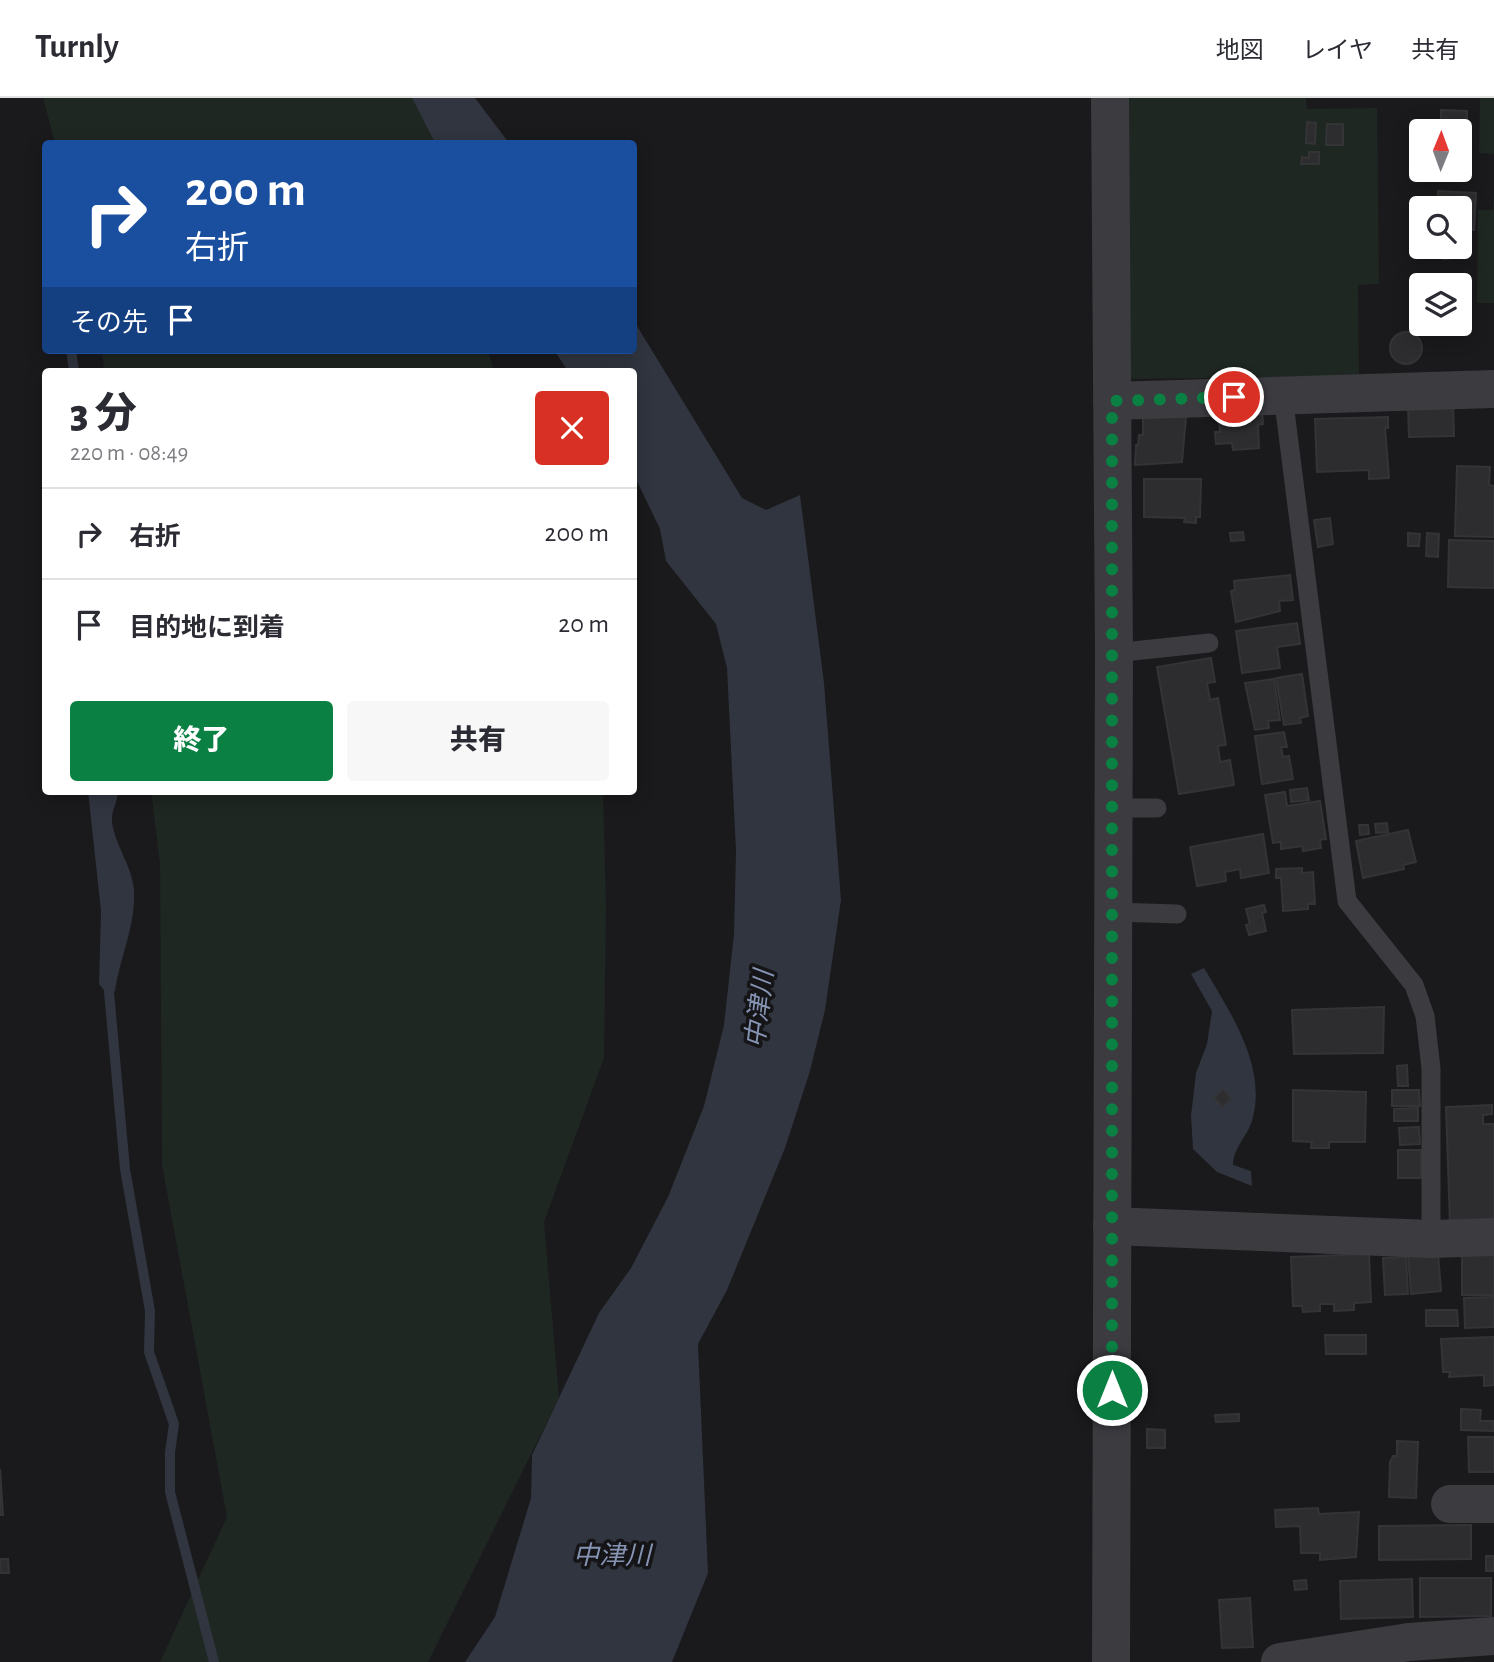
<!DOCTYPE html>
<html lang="ja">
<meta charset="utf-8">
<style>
body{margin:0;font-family:"Alegreya Sans","Noto Sans JP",sans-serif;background:#f7f7f7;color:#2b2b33;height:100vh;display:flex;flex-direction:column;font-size:26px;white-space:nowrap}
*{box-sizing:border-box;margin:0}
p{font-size:23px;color:#7c7c81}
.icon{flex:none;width:38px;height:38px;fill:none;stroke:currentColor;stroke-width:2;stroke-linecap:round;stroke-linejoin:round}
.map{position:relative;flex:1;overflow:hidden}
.side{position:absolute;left:42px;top:270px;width:595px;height:427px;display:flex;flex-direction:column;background:#fff;border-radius:7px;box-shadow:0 4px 18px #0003}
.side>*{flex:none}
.banner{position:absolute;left:42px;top:42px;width:595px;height:214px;border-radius:7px;box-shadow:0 4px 18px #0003;background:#1a4fa0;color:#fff;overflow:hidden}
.needle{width:46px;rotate:1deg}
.buttons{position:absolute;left:1409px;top:21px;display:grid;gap:14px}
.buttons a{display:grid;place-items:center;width:63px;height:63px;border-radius:7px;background:#fff;box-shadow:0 4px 18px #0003;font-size:35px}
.pin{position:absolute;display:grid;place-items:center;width:60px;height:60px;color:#fff;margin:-30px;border:4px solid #fff;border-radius:50%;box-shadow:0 2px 7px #0007}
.me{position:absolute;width:77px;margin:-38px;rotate:0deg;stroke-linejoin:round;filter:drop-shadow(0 0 5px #0008)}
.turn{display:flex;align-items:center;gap:24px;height:147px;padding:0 28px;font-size:32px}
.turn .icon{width:91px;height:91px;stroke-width:2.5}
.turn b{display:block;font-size:49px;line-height:60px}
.then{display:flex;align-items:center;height:66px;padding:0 28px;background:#0003;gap:14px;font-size:26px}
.round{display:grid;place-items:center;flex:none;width:74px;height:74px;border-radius:7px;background:#f7f7f7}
.summary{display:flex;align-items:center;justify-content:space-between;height:119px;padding:0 28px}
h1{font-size:42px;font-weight:800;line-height:52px}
.primary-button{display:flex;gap:14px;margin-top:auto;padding:14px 28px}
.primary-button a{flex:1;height:80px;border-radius:7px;background:#0b8043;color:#fff;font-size:28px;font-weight:800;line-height:80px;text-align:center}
.primary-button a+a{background:#f7f7f7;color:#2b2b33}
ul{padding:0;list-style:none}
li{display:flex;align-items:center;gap:21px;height:91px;padding:0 28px;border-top:2px solid #e1e1e2}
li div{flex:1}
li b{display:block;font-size:26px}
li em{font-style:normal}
header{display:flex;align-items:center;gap:42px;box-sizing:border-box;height:98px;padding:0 35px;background:#fff;border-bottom:2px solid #e1e1e2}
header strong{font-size:33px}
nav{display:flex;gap:38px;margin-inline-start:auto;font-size:24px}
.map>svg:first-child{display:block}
.green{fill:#1f2722}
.water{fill:#30353f}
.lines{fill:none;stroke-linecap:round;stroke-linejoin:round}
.stream{stroke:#30353f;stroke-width:10}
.building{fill:#2d2c2f;stroke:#343437;stroke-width:2}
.lane{stroke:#3b3b40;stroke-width:19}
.street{stroke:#3b3b40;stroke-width:38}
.route{stroke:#0b8043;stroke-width:12;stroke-dasharray:0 21.6}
.labels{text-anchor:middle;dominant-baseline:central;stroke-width:7;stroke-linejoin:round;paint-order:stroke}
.water-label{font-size:26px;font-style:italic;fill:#8694b3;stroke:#151417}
</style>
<header>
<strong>Turnly</strong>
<nav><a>地図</a><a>レイヤ</a><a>共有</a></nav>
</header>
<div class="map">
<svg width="1494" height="1564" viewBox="0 0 1494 1564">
<rect width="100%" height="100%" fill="#1a191c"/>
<g class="green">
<polygon points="43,0 412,0 435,45 55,45"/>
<polygon points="1128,0 1306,0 1307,11 1377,10 1379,186 1358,187 1359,278 1128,281"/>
<polygon points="1480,0 1494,0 1494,56 1479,55"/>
<polygon points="1494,87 1494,205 1477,205 1478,112 1493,112"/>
<polygon points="102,252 488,252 494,273 104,273"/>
<polygon points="151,693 603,693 606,809 604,960 544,1124 559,1300 428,1564 160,1564 227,1419 162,1067 160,766"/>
</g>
<g class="water">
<polygon points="412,0 475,0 509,45 435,45"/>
<polygon points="634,223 742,400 766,412 800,397 824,585 841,802 825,912 810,973 785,1050 727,1192 698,1246 708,1475 672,1564 465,1564 495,1519 531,1400 532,1357 599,1215 631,1170 668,1099 704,1008 724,927 734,836 736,753 727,570 716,526 666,463 660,431 634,377 634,273 568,273 554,252 634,252"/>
<path d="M88,693H118C118,704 111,712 112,724C115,748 132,767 134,792C136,827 120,859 115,893L107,896L99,886L101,813Z"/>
<path d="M1204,870C1230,914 1268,969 1252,1023C1247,1039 1233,1050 1233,1067L1251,1073L1252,1088L1217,1074L1193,1051L1191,1018L1196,975L1207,946L1212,913L1191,876Z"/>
</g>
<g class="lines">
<g class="stream">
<polyline points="71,252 74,273"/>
<polyline points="108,883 125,1071 150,1213 149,1254 174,1326 170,1354 170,1394 214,1564"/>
</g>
</g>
<g class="building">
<polygon points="1441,12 1467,13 1466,49 1460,48 1460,33 1441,33"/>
<polygon points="1307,24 1316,25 1315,46 1306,45"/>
<polygon points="1327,26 1343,26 1343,47 1326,47"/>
<polygon points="1309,54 1319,54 1319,66 1301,66 1302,59 1309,60"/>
<polygon points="1440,72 1448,72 1447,82 1439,82"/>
<polygon points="1438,93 1476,95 1474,132 1460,131 1460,110 1437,110"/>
<polygon points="1460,136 1465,158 1444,161 1442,149 1460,149"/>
<circle cx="1406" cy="250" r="16"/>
<polygon points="1453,306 1454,338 1409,339 1408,307"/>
<polygon points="1218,311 1262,312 1263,326 1258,327 1259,350 1233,352 1232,345 1216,346 1215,334 1220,334"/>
<polygon points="1143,319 1186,319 1182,364 1135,367 1136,347 1138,347 1139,337 1143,337"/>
<polygon points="1388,319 1388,330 1385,330 1389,380 1369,381 1369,372 1317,374 1315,321"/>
<polygon points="1457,368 1490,369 1489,387 1494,388 1494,439 1455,438"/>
<polygon points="1144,381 1201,381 1200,419 1196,419 1196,425 1184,424 1185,420 1144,419"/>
<polygon points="1330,420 1333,446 1318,449 1314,422"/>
<polygon points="1243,434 1244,442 1231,443 1230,435"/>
<polygon points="1408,435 1420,436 1419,448 1408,448"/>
<polygon points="1427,435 1439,436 1438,459 1426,458"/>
<polygon points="1449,442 1494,443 1494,490 1448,489"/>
<polygon points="1290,477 1293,502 1279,503 1280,513 1236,524 1231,493 1235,492 1234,483"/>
<polygon points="1297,525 1300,546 1277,549 1280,570 1242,575 1236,533"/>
<polygon points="1211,560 1215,584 1207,585 1210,602 1218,600 1226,647 1218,648 1220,664 1230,662 1234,687 1179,696 1157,569"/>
<polygon points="1302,576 1308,618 1300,620 1301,625 1284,627 1276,580"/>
<polygon points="1274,581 1280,622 1268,623 1269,630 1255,632 1245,585"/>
<polygon points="1284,634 1287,649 1281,649 1283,659 1289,658 1293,681 1262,686 1255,638"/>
<polygon points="1307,690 1309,702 1291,704 1290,692"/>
<polygon points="1285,694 1287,708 1320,703 1326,741 1320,742 1321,750 1303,753 1302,748 1281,751 1281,744 1273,745 1265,697"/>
<polygon points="1387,725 1388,734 1376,735 1375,726"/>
<polygon points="1359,727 1368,727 1369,736 1360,737"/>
<polygon points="1408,732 1416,764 1403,767 1404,771 1363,780 1356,743"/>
<polygon points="1263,736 1269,775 1241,780 1240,771 1225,774 1226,783 1197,788 1190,749"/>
<polygon points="1302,770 1302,775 1313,774 1315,806 1308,806 1308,811 1283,813 1281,780 1276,780 1276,771"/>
<polygon points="1264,807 1266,814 1262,815 1266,833 1249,837 1246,827 1250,826 1246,811"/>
<polygon points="1384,909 1383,955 1294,956 1292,912"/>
<polygon points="1407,967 1408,988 1398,988 1397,968"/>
<polygon points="1223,991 1231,1001 1223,1009 1214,1000"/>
<polygon points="1293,992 1366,994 1365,1044 1329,1044 1329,1050 1311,1050 1312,1044 1293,1043"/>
<polygon points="1392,992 1419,992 1420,1008 1392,1008"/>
<polygon points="1492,1007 1492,1016 1483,1017 1483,1026 1494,1026 1494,1124 1450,1126 1446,1009"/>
<polygon points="1418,1010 1418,1023 1394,1023 1394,1011"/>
<polygon points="1419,1029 1420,1046 1400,1047 1399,1030"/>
<rect x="1398" y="1052" width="23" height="28"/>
<polygon points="1494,1153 1494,1197 1462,1197 1462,1154"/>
<polygon points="1438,1155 1441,1193 1411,1196 1408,1157"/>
<polygon points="1369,1156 1371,1204 1354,1205 1354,1212 1334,1213 1334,1206 1320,1206 1320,1213 1303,1214 1302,1208 1293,1208 1291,1159"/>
<polygon points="1406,1159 1408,1196 1385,1197 1383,1160"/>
<polygon points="1494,1199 1494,1229 1465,1230 1464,1200"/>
<polygon points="1426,1212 1457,1212 1458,1228 1426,1228"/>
<polygon points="1325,1237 1366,1237 1366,1256 1326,1256"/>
<polygon points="1494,1239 1494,1287 1484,1288 1484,1277 1449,1279 1450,1274 1443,1274 1441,1241"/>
<polygon points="1461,1311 1481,1312 1480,1323 1494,1323 1494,1333 1461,1332"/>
<polygon points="1239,1316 1239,1323 1216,1324 1215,1317"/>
<polygon points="1147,1331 1165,1332 1165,1350 1147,1350"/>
<polygon points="1468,1339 1494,1339 1494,1374 1469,1374"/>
<polygon points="1397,1343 1418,1344 1416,1400 1389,1399 1390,1364 1393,1358 1397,1358"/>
<polygon points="0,1371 3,1417 0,1417"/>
<polygon points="1318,1410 1319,1416 1359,1414 1356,1459 1320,1462 1320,1455 1301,1455 1300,1428 1276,1429 1275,1412"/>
<polygon points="1471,1427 1471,1461 1379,1462 1379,1428"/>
<rect x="1486" y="1458" width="8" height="15"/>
<polygon points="0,1461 8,1461 9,1475 0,1475"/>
<polygon points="1420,1480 1491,1480 1491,1518 1420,1519"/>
<polygon points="1412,1481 1413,1519 1341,1521 1340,1483"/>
<polygon points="1306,1482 1307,1491 1295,1492 1294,1483"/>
<polygon points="1250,1500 1253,1549 1222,1550 1219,1502"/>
</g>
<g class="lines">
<g class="lane">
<polyline points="1283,297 1347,803 1414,887 1425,918 1431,970 1431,1141"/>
<polyline points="1114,555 1209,545"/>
<polyline points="1113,710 1157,710"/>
<polyline points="1114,814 1177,816"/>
</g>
<g class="street">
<polyline points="1110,0 1114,555 1111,1564"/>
<polyline points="1112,303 1494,291"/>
<polyline points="1112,1128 1431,1141 1494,1139"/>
<polyline points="1450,1406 1494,1406"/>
<polyline points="1280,1564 1409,1544 1494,1538"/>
</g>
</g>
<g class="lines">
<polyline class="route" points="1112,1292 1112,303 1234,299"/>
</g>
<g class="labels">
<g class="water-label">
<text transform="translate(760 911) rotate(-83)">中津川</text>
<text x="612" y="1458">中津川</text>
</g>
</g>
</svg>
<div class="buttons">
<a><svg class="needle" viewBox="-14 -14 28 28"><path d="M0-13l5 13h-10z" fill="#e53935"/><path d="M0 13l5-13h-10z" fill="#7c7c81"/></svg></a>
<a><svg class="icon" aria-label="search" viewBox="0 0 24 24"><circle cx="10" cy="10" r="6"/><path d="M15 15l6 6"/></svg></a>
<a><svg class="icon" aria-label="layers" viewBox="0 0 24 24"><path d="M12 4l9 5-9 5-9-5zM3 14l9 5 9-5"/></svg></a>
</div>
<div class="pin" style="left:1234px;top:299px;background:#d93025"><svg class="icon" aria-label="arrive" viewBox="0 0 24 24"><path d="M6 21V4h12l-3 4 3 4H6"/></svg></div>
<svg class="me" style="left:1112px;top:1292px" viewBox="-20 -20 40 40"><circle r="17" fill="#0b8043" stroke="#fff" stroke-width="3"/><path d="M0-11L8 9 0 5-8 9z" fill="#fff"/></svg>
<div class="banner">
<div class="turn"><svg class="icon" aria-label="right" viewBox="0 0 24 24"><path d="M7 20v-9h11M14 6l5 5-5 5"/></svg><div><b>200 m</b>右折</div></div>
<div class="then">その先<svg class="icon" aria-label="arrive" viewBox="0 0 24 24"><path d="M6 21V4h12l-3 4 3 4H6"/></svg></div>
</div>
<section class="side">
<div class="summary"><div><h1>3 分</h1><p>220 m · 08:49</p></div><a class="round" style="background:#d93025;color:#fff"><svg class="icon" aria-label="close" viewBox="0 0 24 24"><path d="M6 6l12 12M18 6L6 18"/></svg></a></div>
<ul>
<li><svg class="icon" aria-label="right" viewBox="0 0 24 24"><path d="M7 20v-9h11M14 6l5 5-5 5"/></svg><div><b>右折</b></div><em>200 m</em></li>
<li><svg class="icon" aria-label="arrive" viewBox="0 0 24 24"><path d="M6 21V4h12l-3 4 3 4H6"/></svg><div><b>目的地に到着</b></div><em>20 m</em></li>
</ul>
<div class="primary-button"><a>終了</a><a>共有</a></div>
</section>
</div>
